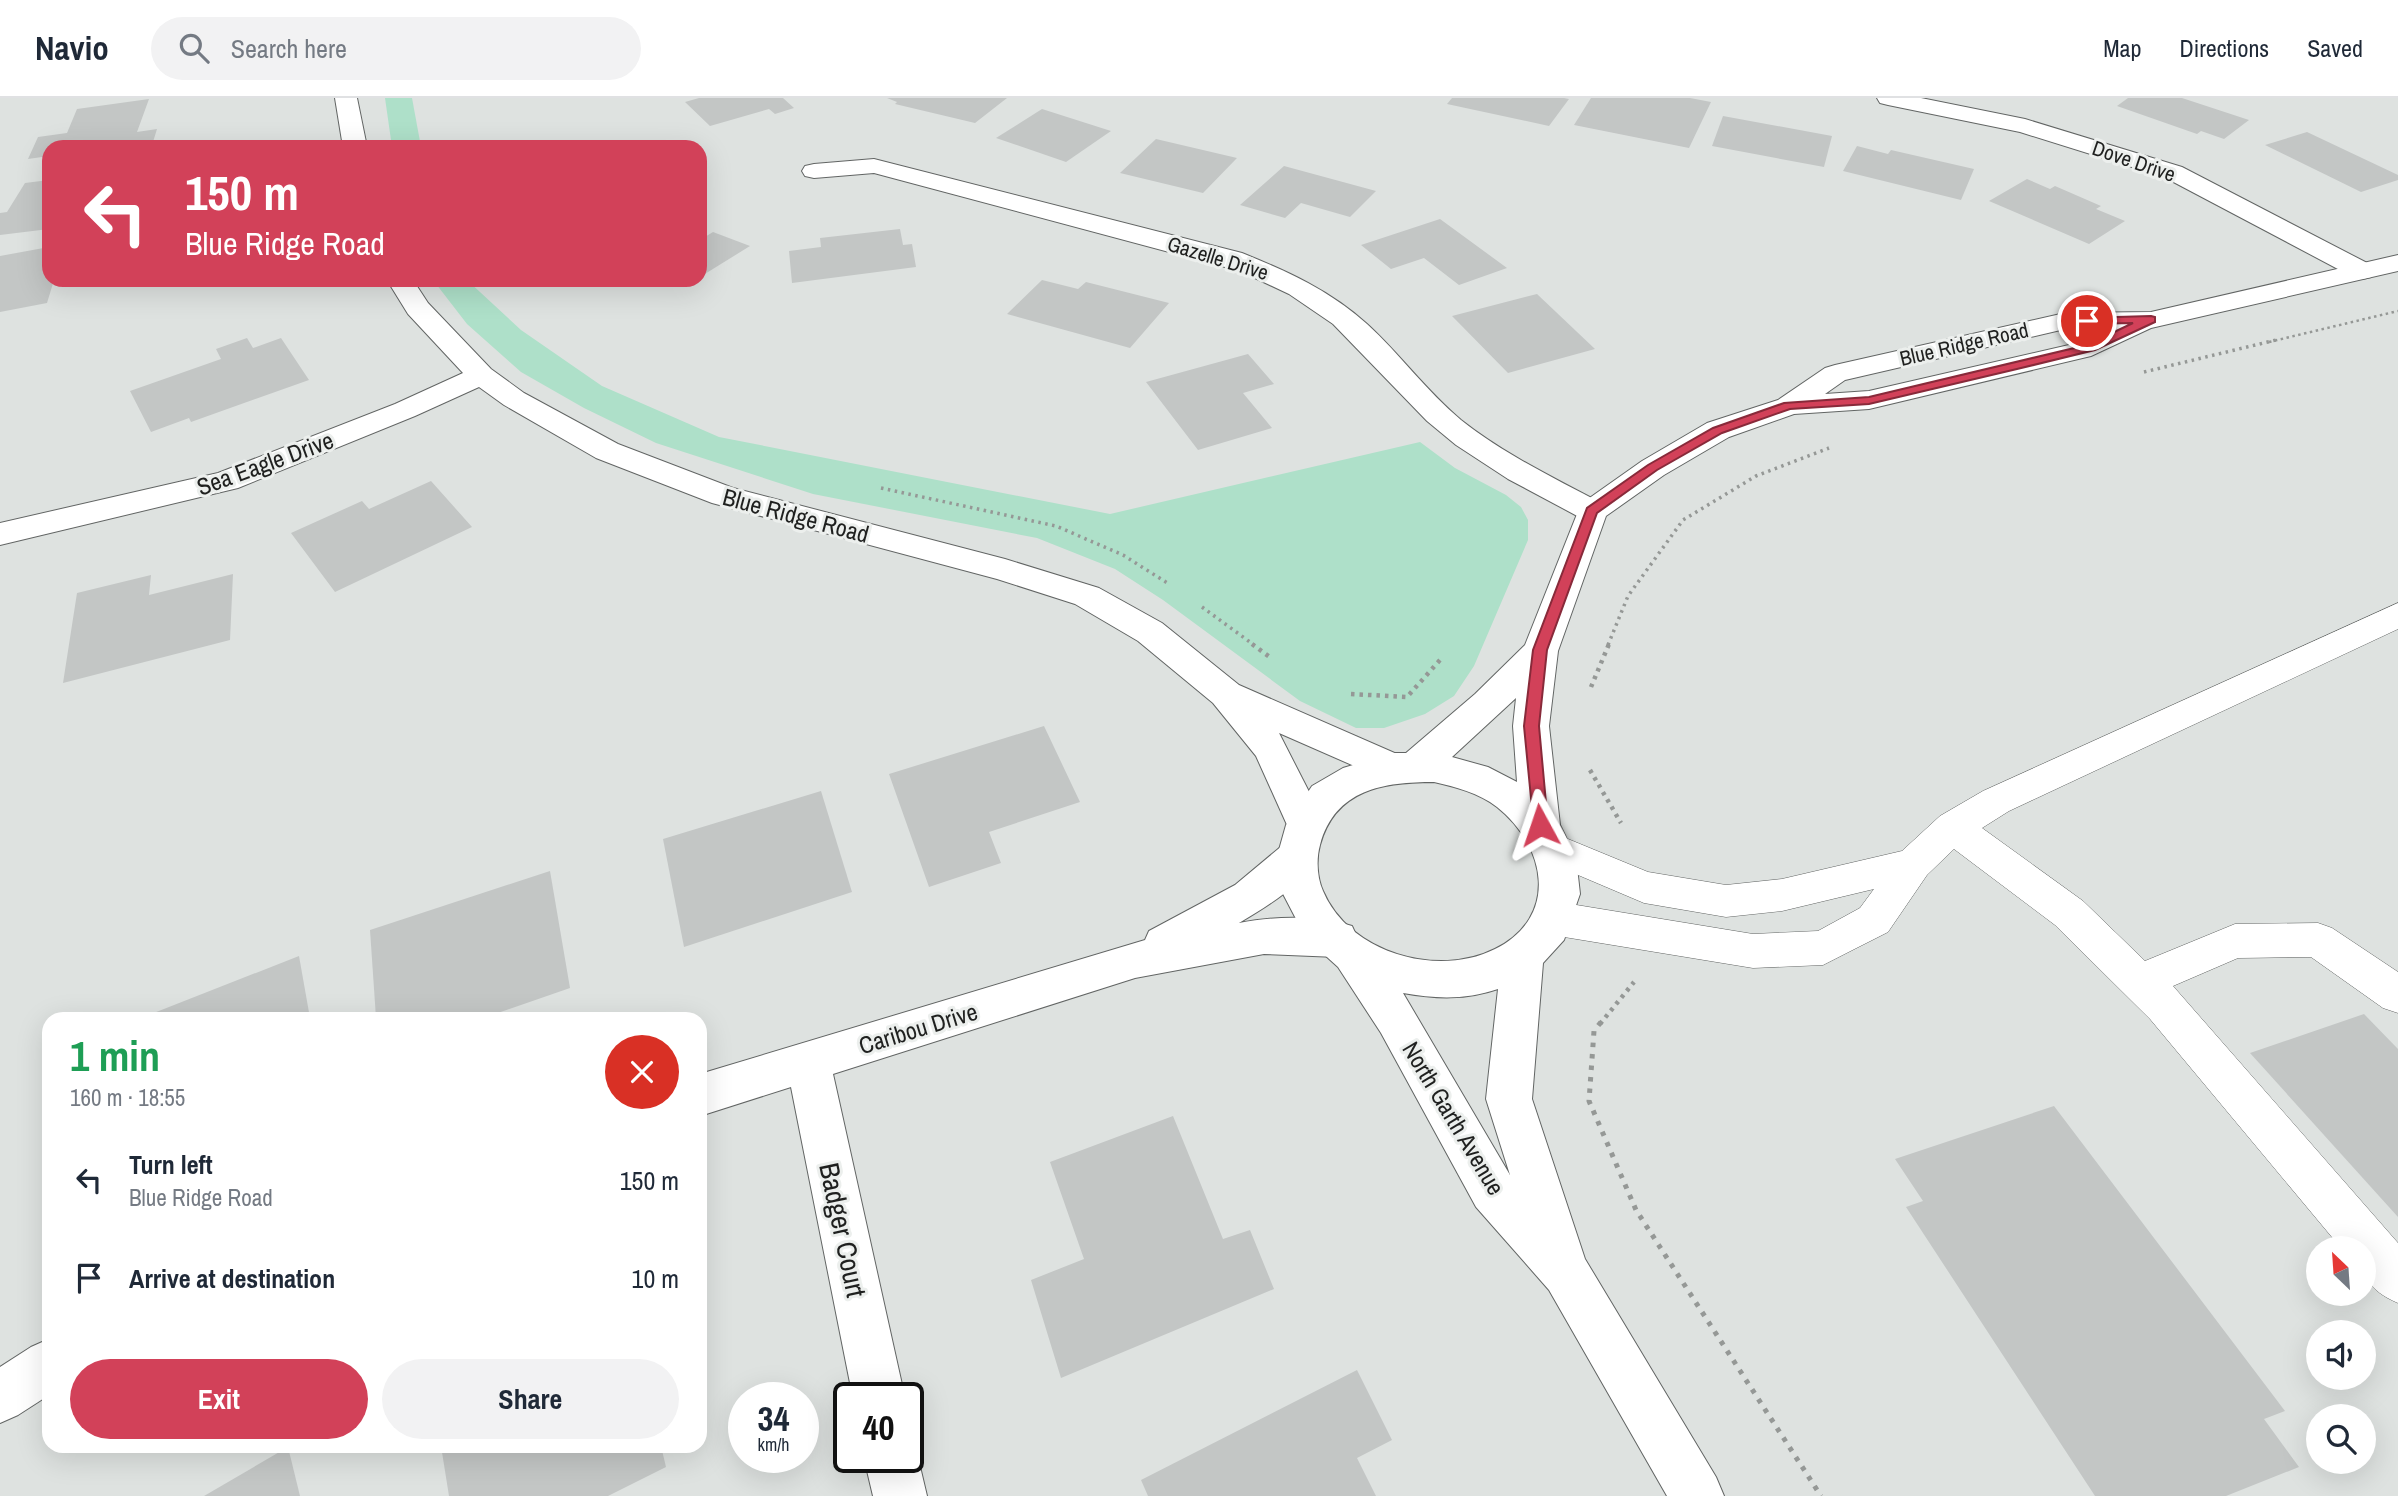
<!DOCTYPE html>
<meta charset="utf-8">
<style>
body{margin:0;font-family:"Archivo Narrow",sans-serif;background:#f2f2f3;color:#1f2937;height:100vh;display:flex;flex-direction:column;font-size:26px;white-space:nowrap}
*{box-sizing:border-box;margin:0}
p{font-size:23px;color:#747a83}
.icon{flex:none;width:38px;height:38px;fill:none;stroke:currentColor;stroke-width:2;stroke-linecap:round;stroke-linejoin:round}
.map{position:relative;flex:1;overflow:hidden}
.details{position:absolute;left:42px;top:914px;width:665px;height:441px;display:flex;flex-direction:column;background:#fff;border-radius:21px;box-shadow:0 7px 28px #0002}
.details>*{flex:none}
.hud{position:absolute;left:42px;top:42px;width:665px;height:147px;border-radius:21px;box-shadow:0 7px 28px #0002;background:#d24159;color:#fff;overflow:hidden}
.needle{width:46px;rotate:335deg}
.buttons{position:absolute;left:2306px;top:1138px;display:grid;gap:14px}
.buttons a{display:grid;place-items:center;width:70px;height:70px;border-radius:50%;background:#fff;box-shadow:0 7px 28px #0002;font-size:35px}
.speed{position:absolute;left:728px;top:1284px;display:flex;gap:14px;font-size:35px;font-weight:700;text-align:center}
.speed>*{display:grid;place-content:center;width:91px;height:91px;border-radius:50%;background:#fff;box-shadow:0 7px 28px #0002;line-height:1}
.speed small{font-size:18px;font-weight:400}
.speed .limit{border:4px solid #111;border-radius:10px;background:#fff;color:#111}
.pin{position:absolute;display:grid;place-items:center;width:60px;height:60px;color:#fff;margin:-30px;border:4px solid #fff;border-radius:50%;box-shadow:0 2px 7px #0007}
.me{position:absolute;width:77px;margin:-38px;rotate:355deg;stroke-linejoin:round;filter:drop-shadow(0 0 5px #0008)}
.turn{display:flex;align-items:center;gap:24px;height:147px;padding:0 28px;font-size:32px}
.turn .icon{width:91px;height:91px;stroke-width:2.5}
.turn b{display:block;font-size:49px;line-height:60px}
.round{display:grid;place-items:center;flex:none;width:74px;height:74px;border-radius:37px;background:#f2f2f3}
.summary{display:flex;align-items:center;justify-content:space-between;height:119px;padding:0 28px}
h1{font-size:42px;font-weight:800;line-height:52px;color:#1e9e55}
.cta{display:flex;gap:14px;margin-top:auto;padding:14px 28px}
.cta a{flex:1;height:80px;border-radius:42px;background:#d24159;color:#fff;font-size:28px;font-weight:800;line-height:80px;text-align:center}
.cta a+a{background:#f2f2f3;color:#1f2937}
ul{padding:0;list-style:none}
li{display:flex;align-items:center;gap:21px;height:98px;padding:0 28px}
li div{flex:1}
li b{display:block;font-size:26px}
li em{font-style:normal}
header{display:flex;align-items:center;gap:42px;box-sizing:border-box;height:98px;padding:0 35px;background:#fff;border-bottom:2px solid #e0e1e3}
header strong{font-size:33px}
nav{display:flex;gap:38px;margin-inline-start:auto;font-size:24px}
.search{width:490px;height:63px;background:#f2f2f3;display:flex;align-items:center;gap:18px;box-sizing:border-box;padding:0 24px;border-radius:38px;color:#747a83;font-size:26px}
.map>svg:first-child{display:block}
.green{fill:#aee0c9}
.building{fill:#c3c6c5}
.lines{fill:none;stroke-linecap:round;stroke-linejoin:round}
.service-casing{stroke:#626564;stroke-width:1}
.minor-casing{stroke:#626564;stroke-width:2}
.tertiary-casing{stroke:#626564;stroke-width:2}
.path-far3{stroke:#959896;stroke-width:2.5;stroke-dasharray:2.5 3.5;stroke-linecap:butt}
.path-far2{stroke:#959896;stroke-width:3.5;stroke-dasharray:2.5 4.5;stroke-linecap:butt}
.path-far1{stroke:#959896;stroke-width:4.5;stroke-dasharray:3.5 5;stroke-linecap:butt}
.path{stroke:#959896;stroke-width:5;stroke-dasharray:4.5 7;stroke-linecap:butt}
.service{fill:#fff;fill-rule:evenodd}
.minor{fill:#fff;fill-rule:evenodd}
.tertiary{fill:#fff;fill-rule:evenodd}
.route{fill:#d24159;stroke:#882a3a;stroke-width:2}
.labels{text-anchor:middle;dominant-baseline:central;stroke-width:6;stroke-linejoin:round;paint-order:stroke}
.far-street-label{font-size:21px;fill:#1f201f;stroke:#ecefed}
.street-label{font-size:24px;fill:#1f201f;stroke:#ecefed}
.near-street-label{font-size:28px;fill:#1f201f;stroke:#ecefed}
</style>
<header>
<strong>Navio</strong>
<div class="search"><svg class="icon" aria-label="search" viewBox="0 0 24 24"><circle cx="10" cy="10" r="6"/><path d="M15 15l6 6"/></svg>Search here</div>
<nav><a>Map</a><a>Directions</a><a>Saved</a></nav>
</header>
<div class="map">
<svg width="2398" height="1398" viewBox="0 0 2398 1398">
<rect width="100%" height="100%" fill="#dee2e0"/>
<g class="green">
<polygon points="385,0 412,0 421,49 392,49"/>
<polygon points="433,182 467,182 521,232 602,288 719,339 1110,416 1420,344 1455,370 1506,397 1521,409 1528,422 1528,442 1474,568 1454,598 1425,616 1384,630 1356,630 1300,603 1163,502 1115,471 1037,440 813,396 656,345 584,310 521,274 467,226"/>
</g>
<g class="building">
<polygon points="699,0 783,0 794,10 775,16 769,11 710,28 685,4"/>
<polygon points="887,0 1007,0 975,25 895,6 897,4"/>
<polygon points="1452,0 1564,0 1569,1 1549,28 1447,6"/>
<polygon points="1591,0 1690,0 1711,4 1689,50 1574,27"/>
<polygon points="2128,0 2182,0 2249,22 2224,41 2201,33 2197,36 2117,8"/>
<polygon points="149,1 137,34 157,31 153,44 113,49 49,49 49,58 28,61 38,39 67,35 77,11"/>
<polygon points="1042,11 1111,33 1066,64 996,40"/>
<polygon points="1723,18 1832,38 1824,69 1712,48"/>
<polygon points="2307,34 2398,77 2398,82 2361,94 2265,47"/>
<polygon points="1156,41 1237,60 1203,95 1120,75"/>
<polygon points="609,43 693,44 691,49 605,49"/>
<polygon points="1857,48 1888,56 1891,52 1974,71 1961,102 1843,73"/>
<polygon points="1284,68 1376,93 1350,119 1301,105 1285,120 1240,107"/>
<polygon points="2027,81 2050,91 2055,88 2101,108 2096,111 2125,123 2089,146 1989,103"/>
<polygon points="49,82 49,131 0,137 0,115 7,114 25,85"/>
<polygon points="1440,121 1507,170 1459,187 1424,160 1391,171 1361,147"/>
<polygon points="900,131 903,147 912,146 916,169 792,185 789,153 821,149 820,140"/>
<polygon points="713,134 750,148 700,179 700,142"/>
<polygon points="49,149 49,182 54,182 47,205 0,214 0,158"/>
<polygon points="1042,182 1078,191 1086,184 1169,205 1130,250 1007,216"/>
<polygon points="1537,196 1595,251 1508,275 1452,218"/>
<polygon points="247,240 253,250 281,240 309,282 191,324 189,320 151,334 130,293 221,261 216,251"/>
<polygon points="1248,256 1274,286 1243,295 1272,330 1198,352 1146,284"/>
<polygon points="431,383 472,429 335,494 291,435 362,403 369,411"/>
<polygon points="233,476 230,542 63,585 77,495 151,477 149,497"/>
<polygon points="1044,628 1080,704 989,734 1001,765 929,789 889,676"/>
<polygon points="821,693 852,794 684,849 663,741"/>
<polygon points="550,773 570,890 483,920 376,920 370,832"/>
<polygon points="299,858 310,920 141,920"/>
<polygon points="2364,916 2398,951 2398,1119 2250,955"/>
<polygon points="2054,1008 2285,1313 2264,1321 2299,1369 2226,1398 2095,1398 1906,1109 1923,1103 1895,1061"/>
<polygon points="1173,1018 1223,1141 1250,1132 1274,1191 1061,1280 1031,1182 1084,1161 1050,1064"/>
<polygon points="1357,1272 1392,1342 1357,1360 1376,1398 1148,1398 1141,1382"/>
<polygon points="441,1348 661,1348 666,1369 608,1398 449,1398"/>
<polygon points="288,1349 300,1398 204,1398"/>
</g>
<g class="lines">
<g class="service-casing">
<path id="service" d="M2398,505V531L2009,713L1982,730L2083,803L2145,863L2235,826L2318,825L2332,830L2398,874V915L2383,910L2311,859L2238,860L2173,888L2398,1145V1205C2368,1192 2364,1180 2364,1150H2341L2150,921L2055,827L1954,751L1927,777L1888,834L1823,867L1753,870L1552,837L1538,832L1532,820L1538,808L1552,803L1753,836L1818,833L1860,810L1874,791L1782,813L1726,819L1644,805L1538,760L1532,749L1538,738L1551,734L1648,774L1726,787L1782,781L1902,753L1940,718L1983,693Z"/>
</g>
<g class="minor-casing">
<g id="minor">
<polygon points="335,0 357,0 367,49 343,49"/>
<polygon points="1877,0 1921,0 2025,21 2182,69 2371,167 2375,173 2371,179 2362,181 2353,179 2164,79 2020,34 1888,7 1880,5"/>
<path d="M874,61L1242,155C1287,173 1331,193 1367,226C1400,256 1426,293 1461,322C1504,356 1554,380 1603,406L1608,413L1603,420L1592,423L1581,420L1508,381L1456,347L1427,323L1333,226L1289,196L1240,173L874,75L814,80L805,78L802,73L805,68L814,66Z"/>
<polygon points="387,182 413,182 428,205 491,271 524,295 618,346 733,390 1005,461 1099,490 1162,525 1239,587 1406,660 1412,670 1406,680 1393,685 1279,635 1326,727 1320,738 1306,743 1292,738 1256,658 1213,605 1138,543 1075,506 997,481 712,405 596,360 504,307 479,289 415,318 238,390 0,447 0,425 218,375 395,306 463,275 408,216"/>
<path d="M1297,743L1311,747L1317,759C1303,787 1266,809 1239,825C1274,818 1318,817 1352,828L1358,841L1352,854L1337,859L1264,856L1135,880L833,976L905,1300H853L791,989L700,1018V976L1145,842L1149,833L1235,787L1283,747Z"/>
<polygon points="49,1241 49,1297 18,1317 0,1325 0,1269 31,1249"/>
<polygon points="908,1340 918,1360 927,1398 873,1398 864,1360 908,1360"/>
</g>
</g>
<g class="tertiary-casing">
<path id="tertiary" d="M2398,157V173L2151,230L2091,258L1869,311L1794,316L1729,339L1664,377L1606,418L1558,553L1549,628L1560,727L1576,760L1580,796L1564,842L1543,865L1532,1001L1585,1161L1716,1379L1724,1398H1667L1549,1192L1476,1109L1381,935L1338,869L1306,840L1282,794L1277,759L1286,727L1312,688L1343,670L1393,655H1406L1475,596L1525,547L1581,406L1642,363L1707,325L1778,302L1825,270L1835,267L2065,215L2151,214ZM2065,231H2109L2082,244L1869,293L1825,296L1845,282ZM1516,600L1513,628L1517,684L1488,669L1452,659ZM1434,684C1456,689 1479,695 1497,709C1547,749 1559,819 1495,851C1438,880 1349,855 1323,793C1317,780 1316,761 1320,747C1335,691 1384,684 1434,684ZM1498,891L1486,1001L1510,1077L1403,895C1436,901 1466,902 1498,891Z"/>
</g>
<polyline class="path-far3" points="2269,244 2398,213"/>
<g class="path-far2">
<polyline points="2144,274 2276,242"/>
<polyline points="881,390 1056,428 1123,457 1169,486"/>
<polyline points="1202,509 1254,547"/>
<polyline points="1608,547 1628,498 1683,422 1756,378 1829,350"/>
</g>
<g class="path-far1">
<polyline points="1252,546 1271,560"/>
<polyline points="1591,589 1609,546"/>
<polyline points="1351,596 1407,599 1440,562"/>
<polyline points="1590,672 1621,725"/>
<polyline points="1600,926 1634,884"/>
</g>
<polyline class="path" points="1601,924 1594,933 1589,1003 1636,1112 1821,1398"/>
<use href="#service" class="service"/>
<use href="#minor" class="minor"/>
<use href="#tertiary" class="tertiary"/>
</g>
<polygon class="route" points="2151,218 2155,219 2155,224 2095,252 2017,271 1869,306 1790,311 1722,335 1657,372 1597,415 1547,552 1539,628 1548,727 1546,731 1534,731 1524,628 1533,552 1587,410 1648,367 1713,330 1784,305 1869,299 2087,247 2133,225 2087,226 2081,223 2082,220"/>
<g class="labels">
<g class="far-street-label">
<text transform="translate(2134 63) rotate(19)">Dove Drive</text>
<text transform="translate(1218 160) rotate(17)">Gazelle Drive</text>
<text transform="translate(1964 246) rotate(-13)">Blue Ridge Road</text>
</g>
<g class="street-label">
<text transform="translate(265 365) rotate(-20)">Sea Eagle Drive</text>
<text transform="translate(796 417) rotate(15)">Blue Ridge Road</text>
<text transform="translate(918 930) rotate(-17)">Caribou Drive</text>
<text transform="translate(1454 1020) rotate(59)">North Garth Avenue</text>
</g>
<g class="near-street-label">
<text transform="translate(843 1132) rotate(78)">Badger Court</text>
</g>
</g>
</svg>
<div class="buttons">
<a><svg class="needle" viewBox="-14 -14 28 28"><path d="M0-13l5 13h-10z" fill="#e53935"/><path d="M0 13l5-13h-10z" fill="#747a83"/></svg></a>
<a><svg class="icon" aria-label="sound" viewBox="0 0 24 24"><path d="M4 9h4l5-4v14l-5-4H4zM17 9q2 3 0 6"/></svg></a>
<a><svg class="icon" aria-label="search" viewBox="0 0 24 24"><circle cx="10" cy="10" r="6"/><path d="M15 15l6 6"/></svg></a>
</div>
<div class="speed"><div>34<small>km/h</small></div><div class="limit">40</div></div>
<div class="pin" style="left:2087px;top:223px;background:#d93025"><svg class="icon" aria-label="arrive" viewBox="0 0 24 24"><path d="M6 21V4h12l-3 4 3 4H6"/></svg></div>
<svg class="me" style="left:1540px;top:727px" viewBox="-20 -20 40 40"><path d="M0-17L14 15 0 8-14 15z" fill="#d24159" stroke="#fff" stroke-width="4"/></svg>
<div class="hud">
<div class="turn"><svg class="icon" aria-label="left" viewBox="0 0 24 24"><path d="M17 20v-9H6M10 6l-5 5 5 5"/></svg><div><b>150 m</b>Blue Ridge Road</div></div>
</div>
<section class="details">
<div class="summary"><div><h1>1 min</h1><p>160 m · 18:55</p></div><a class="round" style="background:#d93025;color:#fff"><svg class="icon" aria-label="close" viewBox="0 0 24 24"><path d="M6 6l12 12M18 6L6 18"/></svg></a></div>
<ul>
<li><svg class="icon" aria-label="left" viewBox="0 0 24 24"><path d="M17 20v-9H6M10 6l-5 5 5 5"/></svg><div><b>Turn left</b><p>Blue Ridge Road</p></div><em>150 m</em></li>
<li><svg class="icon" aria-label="arrive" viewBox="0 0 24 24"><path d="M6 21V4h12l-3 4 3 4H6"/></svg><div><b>Arrive at destination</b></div><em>10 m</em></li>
</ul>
<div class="cta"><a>Exit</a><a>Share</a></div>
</section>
</div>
